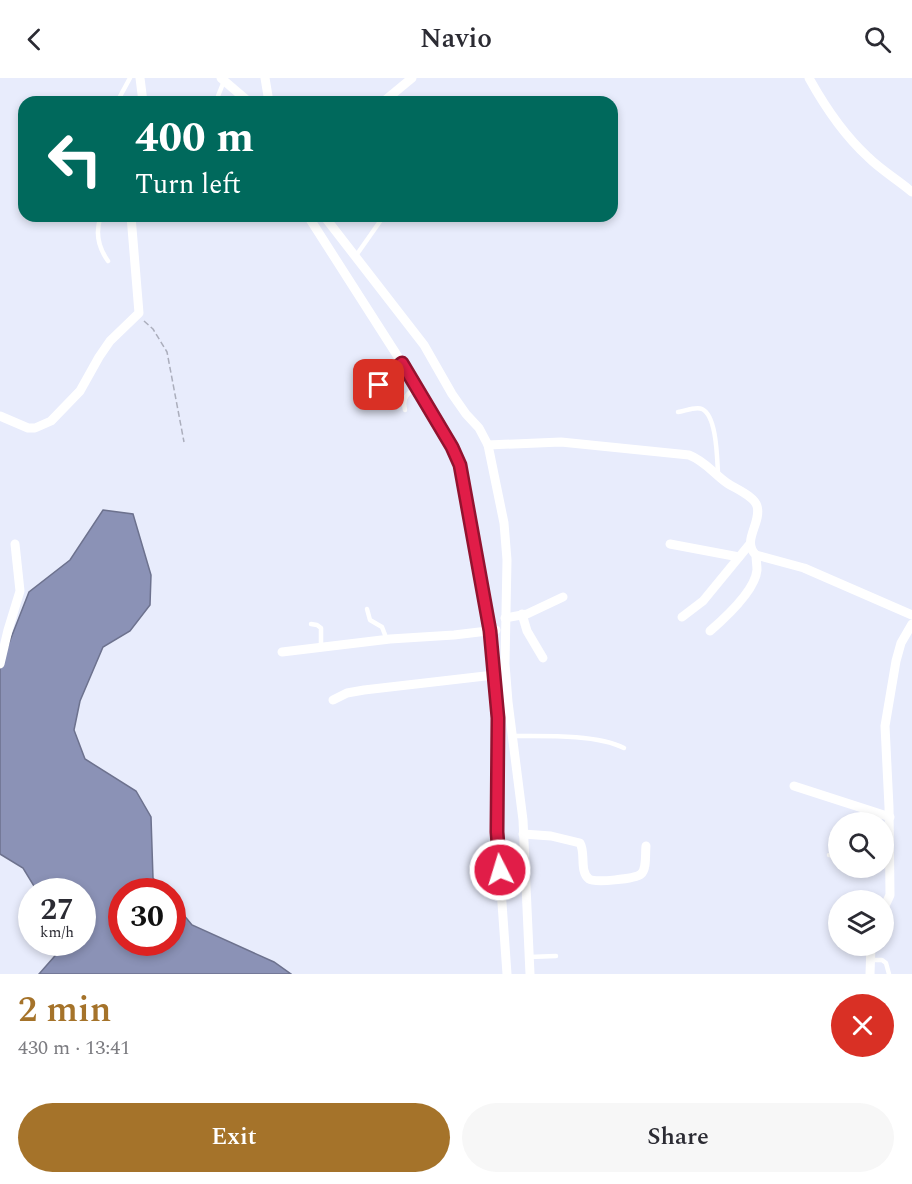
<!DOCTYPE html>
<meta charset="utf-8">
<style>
body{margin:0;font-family:Spectral,serif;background:#f7f7f7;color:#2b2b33;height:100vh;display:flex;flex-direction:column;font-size:22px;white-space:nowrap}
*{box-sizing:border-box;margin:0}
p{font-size:20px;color:#7c7c81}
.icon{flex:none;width:33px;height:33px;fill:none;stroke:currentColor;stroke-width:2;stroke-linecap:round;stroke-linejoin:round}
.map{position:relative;height:896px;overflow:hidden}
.sheet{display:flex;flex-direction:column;background:#fff;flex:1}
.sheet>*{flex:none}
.guide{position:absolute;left:18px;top:18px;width:600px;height:126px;border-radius:18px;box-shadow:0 3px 9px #0003;background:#00695c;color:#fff;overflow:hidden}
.fabs{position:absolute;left:828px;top:734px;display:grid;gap:12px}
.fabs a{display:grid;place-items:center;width:66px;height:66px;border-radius:50%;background:#fff;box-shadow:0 3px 9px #0003;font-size:30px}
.speed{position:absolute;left:18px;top:800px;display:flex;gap:12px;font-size:30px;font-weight:700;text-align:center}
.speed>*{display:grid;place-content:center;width:78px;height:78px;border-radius:50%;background:#fff;box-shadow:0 3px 9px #0003;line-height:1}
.speed small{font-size:15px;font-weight:400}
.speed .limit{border:9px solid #d22;background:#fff;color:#111}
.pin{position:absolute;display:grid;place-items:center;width:51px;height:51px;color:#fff;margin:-26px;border-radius:12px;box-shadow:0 3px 9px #0006}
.me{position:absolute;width:66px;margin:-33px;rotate:355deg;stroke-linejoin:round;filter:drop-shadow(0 0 4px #0008)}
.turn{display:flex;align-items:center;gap:21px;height:126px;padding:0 18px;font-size:27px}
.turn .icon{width:78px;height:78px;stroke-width:2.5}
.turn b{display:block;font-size:42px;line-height:51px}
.round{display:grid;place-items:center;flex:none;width:63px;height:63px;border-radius:32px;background:#f7f7f7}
.summary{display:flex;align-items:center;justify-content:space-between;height:102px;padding:0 18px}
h1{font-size:36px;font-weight:600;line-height:45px;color:#a5732a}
.cta{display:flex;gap:12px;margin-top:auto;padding:12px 18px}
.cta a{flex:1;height:69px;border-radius:36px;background:#a5732a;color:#fff;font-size:24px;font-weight:600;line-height:69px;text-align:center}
.cta a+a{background:#f7f7f7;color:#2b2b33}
header{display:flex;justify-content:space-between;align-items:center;height:78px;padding:0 18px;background:#fff;font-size:27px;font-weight:600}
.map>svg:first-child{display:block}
.water{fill:#8b92b6;stroke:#6d728e;stroke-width:1.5}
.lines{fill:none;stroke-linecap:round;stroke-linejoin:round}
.path{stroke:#abaebc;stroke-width:1.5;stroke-dasharray:6 3;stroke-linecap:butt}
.lane{stroke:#fff;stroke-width:4.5}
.street{stroke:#fff;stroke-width:9}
.route-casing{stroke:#92132f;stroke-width:15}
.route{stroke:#e11d48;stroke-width:10}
</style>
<header><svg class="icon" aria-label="back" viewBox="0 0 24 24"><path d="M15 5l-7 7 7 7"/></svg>Navio<svg class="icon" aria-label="search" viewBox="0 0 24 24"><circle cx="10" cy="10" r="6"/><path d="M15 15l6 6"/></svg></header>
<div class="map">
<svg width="912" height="896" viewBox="0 0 912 896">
<rect width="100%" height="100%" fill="#e8ecfc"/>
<polygon class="water" points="103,432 133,436 151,497 150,527 130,553 103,569 80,623 74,652 85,681 136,713 151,739 153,800 163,813 122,813 122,864 172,864 173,824 192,847 274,884 291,896 39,896 61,871 59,864 82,864 82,813 37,813 23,790 0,776 0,588 29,514 70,482"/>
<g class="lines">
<polyline class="path" points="144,243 153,251 167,274 184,364"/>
<g class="lane">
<polyline points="218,18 224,3"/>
<polyline points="117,24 130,0"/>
<path d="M101,138C95,154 98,169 108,183"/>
<polyline points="355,179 381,142"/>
<polyline points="379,307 383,301 402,285"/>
<path d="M405,332C402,320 407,316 416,309"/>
<path d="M678,334C685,333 696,328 702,331C717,338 717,381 718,395"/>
<polyline points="367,531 370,542 382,549 387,562"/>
<polyline points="311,546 317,547 321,550 321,569"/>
<path d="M512,658C543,658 597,656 624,670"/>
<polyline points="829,777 838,778"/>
<polyline points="529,879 556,878"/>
<polyline points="871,882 882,882 886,885 889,896"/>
</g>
<g class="street">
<polyline points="140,0 143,24"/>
<polyline points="221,0 249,24"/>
<polyline points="265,0 269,24"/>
<path d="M809,0C825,29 843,56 868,79C881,92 898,102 912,114"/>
<polyline points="383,24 412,0"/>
<polyline points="308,138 402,285 452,369 460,387 490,553 498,640 497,754 507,896"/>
<polyline points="324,138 424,267 452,316 466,336 479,350 488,367 504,445 507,482 505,586 508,624 523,742 530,896"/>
<polyline points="0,338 28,350 35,350 51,343 80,313 99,279 110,263 139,235 131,138"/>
<path d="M488,367L561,364L689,377C705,383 714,396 727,405C736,411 754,418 757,428C762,445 741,463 756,477L804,490L912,537"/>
<polyline points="670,466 739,479"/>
<polyline points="522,536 527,553 543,580"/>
<polyline points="682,539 703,523 749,467"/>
<polyline points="505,540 527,536 563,519"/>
<path d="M710,553C725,540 755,513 757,492C757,487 756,482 756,477"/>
<polyline points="282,574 390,561 454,557 496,552"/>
<polyline points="0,586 8,552 20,513 15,466"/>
<polyline points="333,622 347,615 364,612 494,597"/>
<polyline points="794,708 890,739"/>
<path d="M523,756L551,758L580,765C586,775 579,793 589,801C595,805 635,801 641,796C647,791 645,776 646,768"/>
<polyline points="884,830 890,817 889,729 885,648 896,583 901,565 912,546"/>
<polyline points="870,896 871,867"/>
</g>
</g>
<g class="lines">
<g class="route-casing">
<polyline id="route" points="379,307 383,301 402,285 452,369 460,387 490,553 498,640 497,754 500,792"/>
</g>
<use href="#route" class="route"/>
</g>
</svg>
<div class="fabs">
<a><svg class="icon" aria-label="search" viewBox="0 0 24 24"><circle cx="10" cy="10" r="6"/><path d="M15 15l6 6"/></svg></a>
<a><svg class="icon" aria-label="layers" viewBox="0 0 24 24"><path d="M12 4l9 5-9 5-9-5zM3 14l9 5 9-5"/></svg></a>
</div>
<div class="speed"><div>27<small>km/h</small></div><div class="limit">30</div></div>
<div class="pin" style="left:379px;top:307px;background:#d93025"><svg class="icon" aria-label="arrive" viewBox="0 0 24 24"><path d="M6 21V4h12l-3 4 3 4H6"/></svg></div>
<svg class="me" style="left:500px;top:792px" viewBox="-20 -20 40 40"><circle r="17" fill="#e11d48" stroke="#fff" stroke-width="3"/><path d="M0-11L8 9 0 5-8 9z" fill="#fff"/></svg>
<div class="guide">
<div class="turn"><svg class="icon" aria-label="left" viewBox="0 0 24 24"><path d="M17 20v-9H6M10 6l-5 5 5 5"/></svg><div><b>400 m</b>Turn left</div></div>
</div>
</div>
<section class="sheet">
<div class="summary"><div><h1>2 min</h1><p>430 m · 13:41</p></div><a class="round" style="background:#d93025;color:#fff"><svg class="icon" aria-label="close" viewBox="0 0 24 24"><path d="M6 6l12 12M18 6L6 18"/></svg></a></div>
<div class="cta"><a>Exit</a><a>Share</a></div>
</section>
